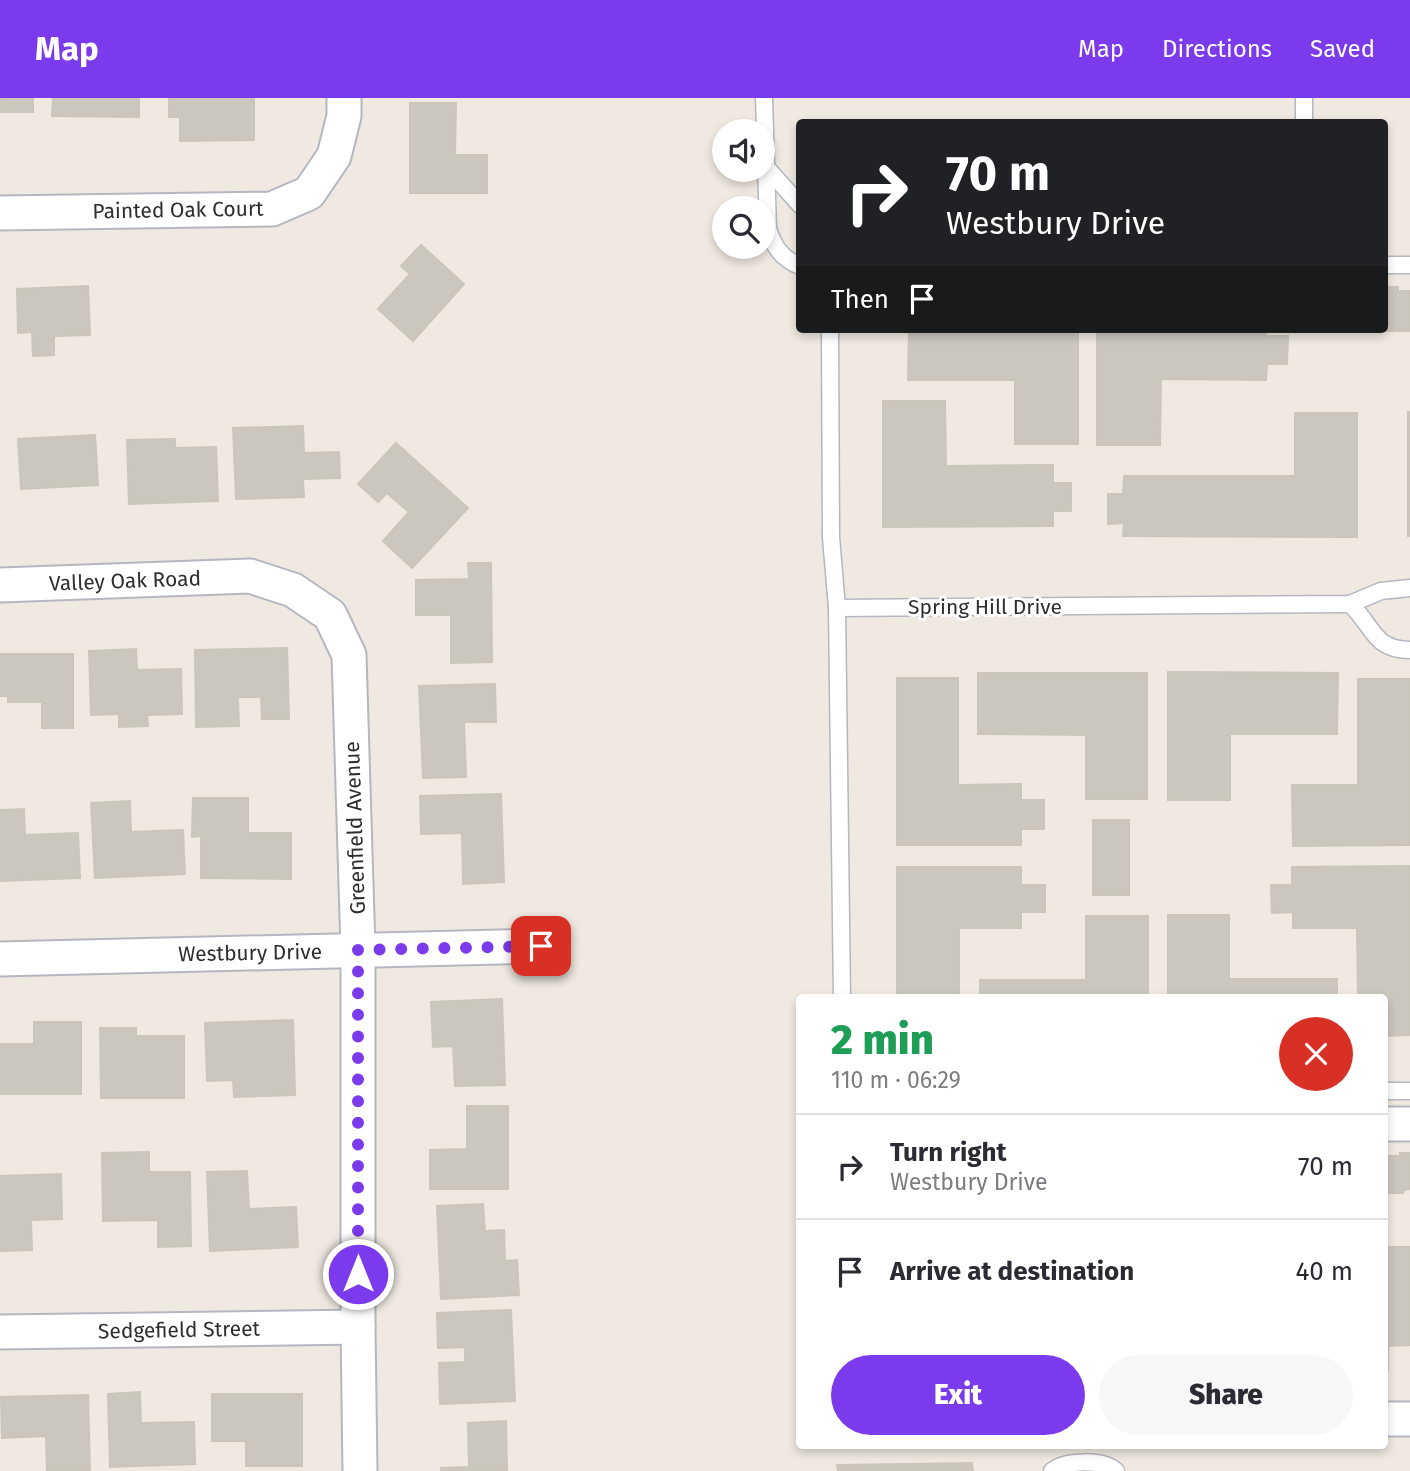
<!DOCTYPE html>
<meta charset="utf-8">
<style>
body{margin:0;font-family:"Fira Sans",sans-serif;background:#f7f7f7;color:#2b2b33;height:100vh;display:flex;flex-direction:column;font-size:26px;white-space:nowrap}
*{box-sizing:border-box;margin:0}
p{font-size:23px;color:#7c7c81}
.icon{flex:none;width:38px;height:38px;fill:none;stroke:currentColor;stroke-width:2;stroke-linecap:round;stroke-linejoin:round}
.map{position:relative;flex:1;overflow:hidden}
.details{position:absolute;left:796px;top:896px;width:592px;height:455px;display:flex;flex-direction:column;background:#fff;border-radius:7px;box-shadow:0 4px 10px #0003}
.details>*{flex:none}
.hud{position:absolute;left:796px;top:21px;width:592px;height:214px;border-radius:7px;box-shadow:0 4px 10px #0003;background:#202124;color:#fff;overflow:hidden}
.fabs{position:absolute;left:712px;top:21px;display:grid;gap:14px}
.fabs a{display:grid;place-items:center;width:63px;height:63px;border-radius:50%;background:#fff;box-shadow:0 4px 10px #0003;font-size:35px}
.pin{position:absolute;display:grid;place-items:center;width:60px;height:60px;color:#fff;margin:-30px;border-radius:14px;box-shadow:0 4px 10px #0006}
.me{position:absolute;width:77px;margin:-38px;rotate:0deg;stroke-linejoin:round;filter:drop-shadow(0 0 5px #0008)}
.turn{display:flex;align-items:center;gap:24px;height:147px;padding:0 35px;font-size:32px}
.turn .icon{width:91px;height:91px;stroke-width:2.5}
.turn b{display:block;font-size:49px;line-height:60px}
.then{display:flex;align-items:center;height:66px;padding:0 35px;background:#0003;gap:14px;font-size:26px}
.round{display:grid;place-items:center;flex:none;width:74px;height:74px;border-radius:37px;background:#f7f7f7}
.headline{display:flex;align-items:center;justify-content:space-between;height:119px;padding:0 35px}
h1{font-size:42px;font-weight:800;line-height:52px;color:#1e9e55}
.action{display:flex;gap:14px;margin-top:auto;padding:14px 35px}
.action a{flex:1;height:80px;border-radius:42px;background:#7c3aed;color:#fff;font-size:28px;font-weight:800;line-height:80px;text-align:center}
.action a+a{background:#f7f7f7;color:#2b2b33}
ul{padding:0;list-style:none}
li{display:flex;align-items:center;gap:21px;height:105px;padding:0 35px;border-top:2px solid #e1e1e2}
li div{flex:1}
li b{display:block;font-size:26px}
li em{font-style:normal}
header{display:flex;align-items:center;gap:42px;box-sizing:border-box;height:98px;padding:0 35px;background:#7c3aed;color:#fff}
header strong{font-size:33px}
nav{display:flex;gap:38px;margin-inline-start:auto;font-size:24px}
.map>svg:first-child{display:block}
.building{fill:#cbc7bf;stroke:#cbc5ba;stroke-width:2}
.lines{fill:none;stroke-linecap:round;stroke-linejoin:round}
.service-casing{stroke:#b4b7c1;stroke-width:19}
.minor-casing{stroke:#b4b7c1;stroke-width:37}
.service{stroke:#fff;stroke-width:16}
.minor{stroke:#fff;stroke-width:33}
.route{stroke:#7c3aed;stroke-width:12;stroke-dasharray:0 21.6}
.labels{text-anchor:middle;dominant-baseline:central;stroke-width:6;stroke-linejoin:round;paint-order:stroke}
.street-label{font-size:21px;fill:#2e2e2e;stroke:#fff}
</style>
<header>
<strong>Map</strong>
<nav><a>Map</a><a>Directions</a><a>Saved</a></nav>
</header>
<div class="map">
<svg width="1410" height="1373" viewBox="0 0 1410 1373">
<rect width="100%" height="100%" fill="#efe9e1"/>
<g class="building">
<rect x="0" y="0" width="33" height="14"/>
<polygon points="53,0 139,0 139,19 52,18"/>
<polygon points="169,0 254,0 254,42 180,43 180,19 169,19"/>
<polygon points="410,5 456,5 455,57 487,57 487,95 410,95"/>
<polygon points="421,147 464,186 413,243 378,211 410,176 401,168"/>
<polygon points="88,188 90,237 54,238 54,257 33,258 32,234 18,235 17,191"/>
<polygon points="1384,189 1398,189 1398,193 1410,193 1410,233 1344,233 1344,231 1384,231"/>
<polygon points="909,231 1078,231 1078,346 1015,346 1015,282 908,282"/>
<polygon points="1097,231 1267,231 1266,238 1288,238 1287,266 1267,266 1266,282 1161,281 1160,347 1097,347"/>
<polygon points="883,303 945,303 946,368 1053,367 1053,385 1071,385 1071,413 1053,413 1053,428 883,429"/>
<rect x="1408" y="314" width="2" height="124"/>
<polygon points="1295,315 1357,315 1357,439 1123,438 1124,425 1108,426 1108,396 1123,396 1124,378 1295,378"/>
<polygon points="303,328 304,355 339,354 340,380 303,381 304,399 236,401 233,330"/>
<polygon points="95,337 98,387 21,391 18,341"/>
<polygon points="175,341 175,350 216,349 218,403 129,406 127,342"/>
<polygon points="396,345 468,410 412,470 383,443 409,414 387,395 378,404 358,386"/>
<polygon points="468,465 491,465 492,564 451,565 451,517 416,517 416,482 469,481"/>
<polygon points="287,550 289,621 262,621 261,599 238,599 239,628 196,629 195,552"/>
<polygon points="136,551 137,572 181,571 182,616 147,617 148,628 119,629 119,616 91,617 89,553"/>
<polygon points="0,556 73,556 73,630 42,630 42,604 8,604 8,598 0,598"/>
<polygon points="1168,574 1338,575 1337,636 1230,636 1230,702 1168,702"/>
<polygon points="978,575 1147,575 1147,701 1086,701 1086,637 978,636"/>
<polygon points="897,580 958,580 958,687 1021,686 1021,702 1044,702 1044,731 1021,731 1021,747 897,747"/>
<polygon points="1358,581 1410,581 1410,747 1293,748 1292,687 1358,687"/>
<polygon points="495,586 496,624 464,624 466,679 423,680 419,588"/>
<polygon points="501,696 504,784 463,786 462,735 421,736 420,698"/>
<polygon points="193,700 248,700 248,735 291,735 291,781 201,780 201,738 192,739"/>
<polygon points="130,703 131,734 183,732 185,776 95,780 91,705"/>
<polygon points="24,711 25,737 78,735 80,780 0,783 0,712"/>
<rect x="1093" y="722" width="36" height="75"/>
<polygon points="1410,768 1410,937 1384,938 1384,900 1358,900 1357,830 1293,830 1293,814 1272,815 1271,787 1292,787 1292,769"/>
<polygon points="897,769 1021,769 1021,787 1045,787 1045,814 1021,814 1021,830 959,830 959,900 897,900"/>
<polygon points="1168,817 1229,817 1229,881 1337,881 1337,900 1168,900"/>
<polygon points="1086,818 1148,818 1148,900 980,900 980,882 1086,882"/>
<polygon points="502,901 505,987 455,988 453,948 433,949 431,904"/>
<polygon points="293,922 295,997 234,999 233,982 207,983 205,925"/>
<polygon points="34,924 81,924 81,996 0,996 0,946 34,946"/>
<polygon points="100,930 136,930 136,938 184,938 184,1000 101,1000"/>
<polygon points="467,1008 508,1008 508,1091 430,1091 430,1052 467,1051"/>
<polygon points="149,1054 149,1074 190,1074 191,1148 158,1149 158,1122 103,1123 102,1055"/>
<polygon points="1400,1055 1410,1055 1410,1091 1404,1092 1403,1095 1384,1095 1384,1058 1400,1058"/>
<polygon points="247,1073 249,1111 296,1109 298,1149 210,1153 207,1074"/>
<polygon points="61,1076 62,1121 31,1122 32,1152 0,1153 0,1078"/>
<polygon points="483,1106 485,1133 504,1132 505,1163 517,1162 519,1197 441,1201 437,1108"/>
<polygon points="1384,1149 1410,1149 1410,1247 1388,1248 1388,1273 1384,1273"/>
<polygon points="511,1212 515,1303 440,1306 439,1265 465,1264 465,1249 438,1250 437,1215"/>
<polygon points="140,1294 141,1325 194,1324 195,1366 110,1369 108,1296"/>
<polygon points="212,1296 302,1296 302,1368 246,1368 246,1343 212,1343"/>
<polygon points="88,1297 90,1373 47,1373 46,1338 2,1340 1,1299"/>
<polygon points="506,1323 507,1373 441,1373 441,1370 469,1369 468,1325"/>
<polygon points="972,1365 973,1373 838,1373 837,1367"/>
</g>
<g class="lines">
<g class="service-casing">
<g id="service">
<path d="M764,0L768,131C774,149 782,161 800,168"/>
<polyline points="1304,0 1304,24"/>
<polyline points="766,69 800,107"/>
<polyline points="1384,167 1410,167"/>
<polyline points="830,231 831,439 837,510 1350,506 1381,493 1410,490"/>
<path d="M1350,506C1373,527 1373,552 1410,552"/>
<polyline points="837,510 842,900"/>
<polyline points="1384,993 1410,993"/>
<path d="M1052,1373C1065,1362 1103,1361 1116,1373"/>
</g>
</g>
<g class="minor-casing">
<g id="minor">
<polyline points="0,115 272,111 309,95 334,58 344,18 344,0"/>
<polyline points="0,487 250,478 293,492 330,517 349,557 358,852 358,1229 360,1373"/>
<polyline points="0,861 541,848"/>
<polyline points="1384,1026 1410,1026"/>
<polyline points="0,1234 358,1229"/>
<polyline points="1384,1321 1410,1321"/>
</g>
</g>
<use href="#service" class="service"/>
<use href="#minor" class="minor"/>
</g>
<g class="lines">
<polyline class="route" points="358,1176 358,852 541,848"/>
</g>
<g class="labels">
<g class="street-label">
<text transform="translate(178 112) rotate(-1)">Painted Oak Court</text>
<text transform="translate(125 483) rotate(-2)">Valley Oak Road</text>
<text x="985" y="509">Spring Hill Drive</text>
<text transform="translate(355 730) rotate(-92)">Greenfield Avenue</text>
<text transform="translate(250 855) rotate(-1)">Westbury Drive</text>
<text transform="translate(179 1232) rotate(-1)">Sedgefield Street</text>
</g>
</g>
</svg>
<div class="fabs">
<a><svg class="icon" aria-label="sound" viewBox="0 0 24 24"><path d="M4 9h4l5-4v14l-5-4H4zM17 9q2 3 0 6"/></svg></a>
<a><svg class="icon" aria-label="search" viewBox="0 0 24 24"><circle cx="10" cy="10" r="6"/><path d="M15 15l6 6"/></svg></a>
</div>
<div class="pin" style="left:541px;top:848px;background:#d93025"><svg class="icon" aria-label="arrive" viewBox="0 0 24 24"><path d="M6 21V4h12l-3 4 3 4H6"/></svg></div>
<svg class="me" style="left:358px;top:1176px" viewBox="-20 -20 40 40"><circle r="17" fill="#7c3aed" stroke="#fff" stroke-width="3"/><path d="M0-11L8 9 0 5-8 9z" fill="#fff"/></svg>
<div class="hud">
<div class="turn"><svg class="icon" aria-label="right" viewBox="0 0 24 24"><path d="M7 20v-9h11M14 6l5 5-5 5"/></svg><div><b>70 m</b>Westbury Drive</div></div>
<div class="then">Then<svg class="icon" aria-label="arrive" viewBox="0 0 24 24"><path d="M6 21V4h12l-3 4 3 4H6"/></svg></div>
</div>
<section class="details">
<div class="headline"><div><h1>2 min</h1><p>110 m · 06:29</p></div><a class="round" style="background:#d93025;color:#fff"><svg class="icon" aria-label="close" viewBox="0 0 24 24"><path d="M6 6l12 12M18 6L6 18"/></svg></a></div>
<ul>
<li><svg class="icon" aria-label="right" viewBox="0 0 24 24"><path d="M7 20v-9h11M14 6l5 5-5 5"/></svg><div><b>Turn right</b><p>Westbury Drive</p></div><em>70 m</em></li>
<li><svg class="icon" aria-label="arrive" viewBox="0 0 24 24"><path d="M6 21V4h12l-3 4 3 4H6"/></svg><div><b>Arrive at destination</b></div><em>40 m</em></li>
</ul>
<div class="action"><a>Exit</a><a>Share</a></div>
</section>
</div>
